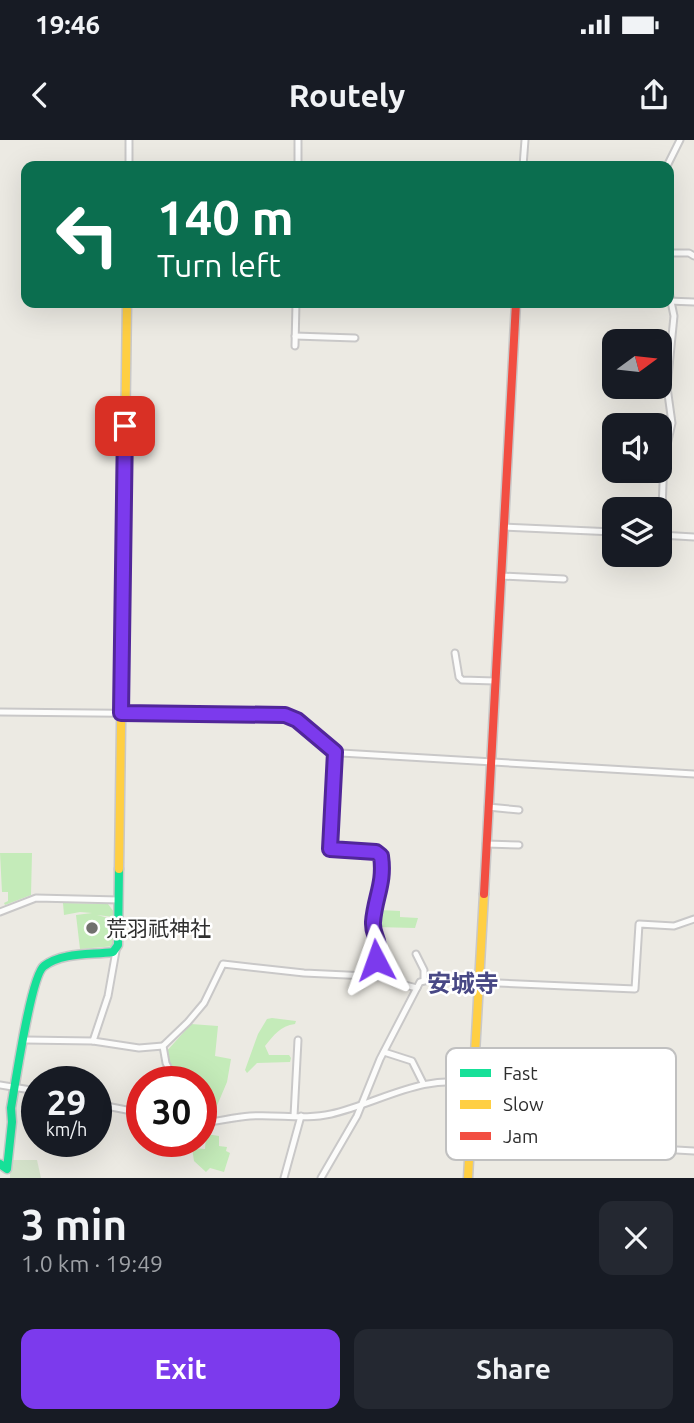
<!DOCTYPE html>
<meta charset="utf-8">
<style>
body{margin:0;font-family:Ubuntu,"Noto Sans JP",sans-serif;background:#242831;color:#f1f3f6;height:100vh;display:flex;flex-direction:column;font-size:26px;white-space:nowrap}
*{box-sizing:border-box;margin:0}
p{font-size:23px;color:#9ea1a6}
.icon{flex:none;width:38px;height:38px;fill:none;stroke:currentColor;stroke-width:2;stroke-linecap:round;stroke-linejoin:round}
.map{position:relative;height:1038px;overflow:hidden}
.side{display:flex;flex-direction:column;background:#171b24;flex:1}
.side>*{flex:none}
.hud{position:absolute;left:21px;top:21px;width:653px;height:147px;border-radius:14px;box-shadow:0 7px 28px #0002;background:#0b6e4f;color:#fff;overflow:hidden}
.needle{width:46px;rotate:75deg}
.tools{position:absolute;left:602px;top:189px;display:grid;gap:14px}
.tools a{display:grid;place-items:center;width:70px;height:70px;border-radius:14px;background:#171b24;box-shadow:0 7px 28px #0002;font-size:35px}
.speed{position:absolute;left:21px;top:926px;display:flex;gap:14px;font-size:35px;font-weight:700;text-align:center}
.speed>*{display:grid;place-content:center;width:91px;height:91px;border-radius:50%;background:#171b24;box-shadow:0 7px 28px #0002;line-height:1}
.speed small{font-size:18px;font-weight:400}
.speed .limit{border:10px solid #d22;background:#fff;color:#111}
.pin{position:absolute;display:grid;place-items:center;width:60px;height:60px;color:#fff;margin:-30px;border-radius:14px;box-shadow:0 4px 10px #0006}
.me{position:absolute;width:77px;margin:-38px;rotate:356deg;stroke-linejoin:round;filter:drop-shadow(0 0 5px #0008)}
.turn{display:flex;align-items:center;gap:24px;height:147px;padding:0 21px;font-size:32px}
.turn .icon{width:91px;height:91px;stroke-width:2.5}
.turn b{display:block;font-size:49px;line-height:60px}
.round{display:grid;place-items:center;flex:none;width:74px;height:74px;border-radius:14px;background:#242831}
.headline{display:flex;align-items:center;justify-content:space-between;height:119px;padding:0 21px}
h1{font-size:42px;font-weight:600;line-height:52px}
.button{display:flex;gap:14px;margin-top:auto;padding:14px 21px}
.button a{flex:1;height:80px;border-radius:14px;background:#7c3aed;color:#fff;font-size:28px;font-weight:600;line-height:80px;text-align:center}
.button a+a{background:#242831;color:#f1f3f6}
.status{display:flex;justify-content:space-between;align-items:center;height:49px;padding:0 35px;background:#171b24;direction:ltr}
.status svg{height:19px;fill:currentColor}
header{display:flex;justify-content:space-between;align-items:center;height:91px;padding:0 21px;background:#171b24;font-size:32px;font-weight:600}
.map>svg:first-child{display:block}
.green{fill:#c4ebb9}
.cemetery{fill:#d4e2ca}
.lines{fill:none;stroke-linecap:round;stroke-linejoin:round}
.street-casing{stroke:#c9c8c8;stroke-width:9}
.fast-casing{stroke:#c9c8c8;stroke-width:11}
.slow-casing{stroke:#c9c8c8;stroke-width:11}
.jam-casing{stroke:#c9c8c8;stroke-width:11}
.street{stroke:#fcfcfb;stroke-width:5}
.fast{stroke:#16e098;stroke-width:8}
.slow{stroke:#ffcf43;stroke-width:8}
.jam{stroke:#f24e42;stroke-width:8}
.route-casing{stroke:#51269a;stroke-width:18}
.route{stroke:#7c3aed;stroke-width:12}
.poi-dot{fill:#70706d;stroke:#fff;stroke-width:2.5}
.labels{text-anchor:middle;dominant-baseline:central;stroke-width:5;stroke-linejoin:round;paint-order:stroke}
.poi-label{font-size:21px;fill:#2e2e2e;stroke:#fff;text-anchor:start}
.quarter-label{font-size:24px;font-weight:bold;fill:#484885;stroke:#fff}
.key{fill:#fff;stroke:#c0c0c0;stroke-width:2}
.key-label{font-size:19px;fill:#2e2e2e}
</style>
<div class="status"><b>19:46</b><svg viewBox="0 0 49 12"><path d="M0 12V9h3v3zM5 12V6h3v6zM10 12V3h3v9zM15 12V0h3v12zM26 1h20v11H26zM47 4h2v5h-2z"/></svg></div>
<header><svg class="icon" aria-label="back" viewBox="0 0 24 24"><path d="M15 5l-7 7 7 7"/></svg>Routely<svg class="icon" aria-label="share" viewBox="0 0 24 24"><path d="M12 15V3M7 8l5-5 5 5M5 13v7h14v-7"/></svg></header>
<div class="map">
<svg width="694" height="1038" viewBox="0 0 694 1038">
<rect width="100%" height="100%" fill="#eceae3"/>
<g class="green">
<polygon points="0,713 32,713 31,755 5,765 4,763 8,761 8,752 2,752"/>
<polygon points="63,763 108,764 114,772 114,777 97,775 116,780 115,806 80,809 76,775 92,773 80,772 64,775"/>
<polygon points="378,770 400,771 400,777 418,778 415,788 375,787"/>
<path d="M272,878L296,881L295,884C280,886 274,895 265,906L269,915H289L291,918L290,922L257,923L247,933L245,930L258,894L267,879Z"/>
<polygon points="191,884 218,886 215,916 231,919 227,942 216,968 202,966 201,942 193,941 193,936 177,937 168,924 166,912"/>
<polygon points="206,994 219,996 219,1006 227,1007 226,1011 230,1013 224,1032 210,1028 206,1032 194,1021 192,1008 205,1009"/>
</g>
<polygon class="cemetery" points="10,1020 37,1020 41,1038 10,1038"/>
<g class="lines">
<g class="street-casing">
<g id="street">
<polyline points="129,26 129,0"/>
<polyline points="298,26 298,0"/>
<polyline points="523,26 525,0"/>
<polyline points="667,26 680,0"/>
<polyline points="668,113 689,113 694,116"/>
<polyline points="668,161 694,162"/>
<polyline points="295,196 355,198"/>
<polyline points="295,206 296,163"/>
<polyline points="504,387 614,392"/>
<polyline points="660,395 694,397"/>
<polyline points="661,395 664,318 672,283 667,247 674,176 668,147"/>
<polyline points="501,436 564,439"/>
<polyline points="455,513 459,537 462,540 495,541"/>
<path d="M0,572L285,575C305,584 322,608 341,613L694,634"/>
<polyline points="335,612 329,709 376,712 381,716 384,736 373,785 379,803 374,837"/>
<polyline points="488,667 519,670"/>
<polyline points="486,704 519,705"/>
<polyline points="0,772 36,758 119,760"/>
<polyline points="416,814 424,830 424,840"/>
<polyline points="25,900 93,901 139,908 163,906"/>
<polyline points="93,901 108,856 116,811"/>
<polyline points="384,912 412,921 423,943"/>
<polyline points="174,939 166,923 163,906 188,882 204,863 223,824 304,833 389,837 405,845 417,848"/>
<polyline points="0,945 37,951"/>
<polyline points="96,964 142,973"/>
<polyline points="294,976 298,900"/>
<path d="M201,983C217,982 233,977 250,976C277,974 305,980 331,974C379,963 423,933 473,944"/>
<polyline points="470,998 694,1011"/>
<polyline points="284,1038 301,976"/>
<polyline points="321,1038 357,976 380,919 420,842 429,840 635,849 639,784 674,786 694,779"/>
</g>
</g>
<g class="fast-casing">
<path id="fast" d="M0,1024L7,1029L12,982L11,968C15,946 31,835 44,826C62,812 91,815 113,812L118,805L119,729"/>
</g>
<g class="slow-casing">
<g id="slow">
<polyline points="119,729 127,163"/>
<polyline points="468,1038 484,754"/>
</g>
</g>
<g class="jam-casing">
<polyline id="jam" points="484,754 516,163"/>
</g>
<use href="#street" class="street"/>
<use href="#fast" class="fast"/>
<use href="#slow" class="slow"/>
<use href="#jam" class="jam"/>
</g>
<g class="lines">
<g class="route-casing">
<path id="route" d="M125,286L121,573L285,575L297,580L335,612L330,709L376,712L381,716C385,743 375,757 373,782C372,798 382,798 376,820"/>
</g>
<use href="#route" class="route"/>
</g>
<circle class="poi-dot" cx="92" cy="788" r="7"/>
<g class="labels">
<g class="poi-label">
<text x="106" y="788">荒羽祇神社</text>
</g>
<g class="quarter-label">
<text x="463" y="843">安城寺</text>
</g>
</g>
<rect x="446" y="908" width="230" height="112" rx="10" class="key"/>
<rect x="460" y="929" width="31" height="8" fill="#16e098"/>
<rect x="460" y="960" width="31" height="9" fill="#ffcf43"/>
<rect x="460" y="992" width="31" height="8" fill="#f24e42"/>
<g class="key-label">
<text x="503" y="940">Fast</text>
<text x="503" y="971">Slow</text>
<text x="503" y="1003">Jam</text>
</g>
</svg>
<div class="tools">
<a><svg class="needle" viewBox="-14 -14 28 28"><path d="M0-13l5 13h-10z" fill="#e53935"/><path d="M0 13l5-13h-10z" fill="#9ea1a6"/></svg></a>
<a><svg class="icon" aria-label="sound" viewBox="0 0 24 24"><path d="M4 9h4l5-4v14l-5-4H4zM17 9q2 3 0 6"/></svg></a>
<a><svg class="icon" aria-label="layers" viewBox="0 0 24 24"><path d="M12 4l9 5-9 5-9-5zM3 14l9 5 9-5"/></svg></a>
</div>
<div class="speed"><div>29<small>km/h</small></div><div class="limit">30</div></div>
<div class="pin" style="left:125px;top:286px;background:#d93025"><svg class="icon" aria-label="arrive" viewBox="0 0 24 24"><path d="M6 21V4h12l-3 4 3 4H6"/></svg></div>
<svg class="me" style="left:376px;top:820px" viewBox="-20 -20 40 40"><path d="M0-17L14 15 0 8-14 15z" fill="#7c3aed" stroke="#fff" stroke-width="4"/></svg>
<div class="hud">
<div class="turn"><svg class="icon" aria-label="left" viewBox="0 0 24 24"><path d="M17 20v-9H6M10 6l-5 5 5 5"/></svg><div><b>140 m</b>Turn left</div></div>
</div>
</div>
<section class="side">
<div class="headline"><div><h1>3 min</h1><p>1.0 km · 19:49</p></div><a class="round"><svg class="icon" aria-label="close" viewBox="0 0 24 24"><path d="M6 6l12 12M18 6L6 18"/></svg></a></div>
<div class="button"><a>Exit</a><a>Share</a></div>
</section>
